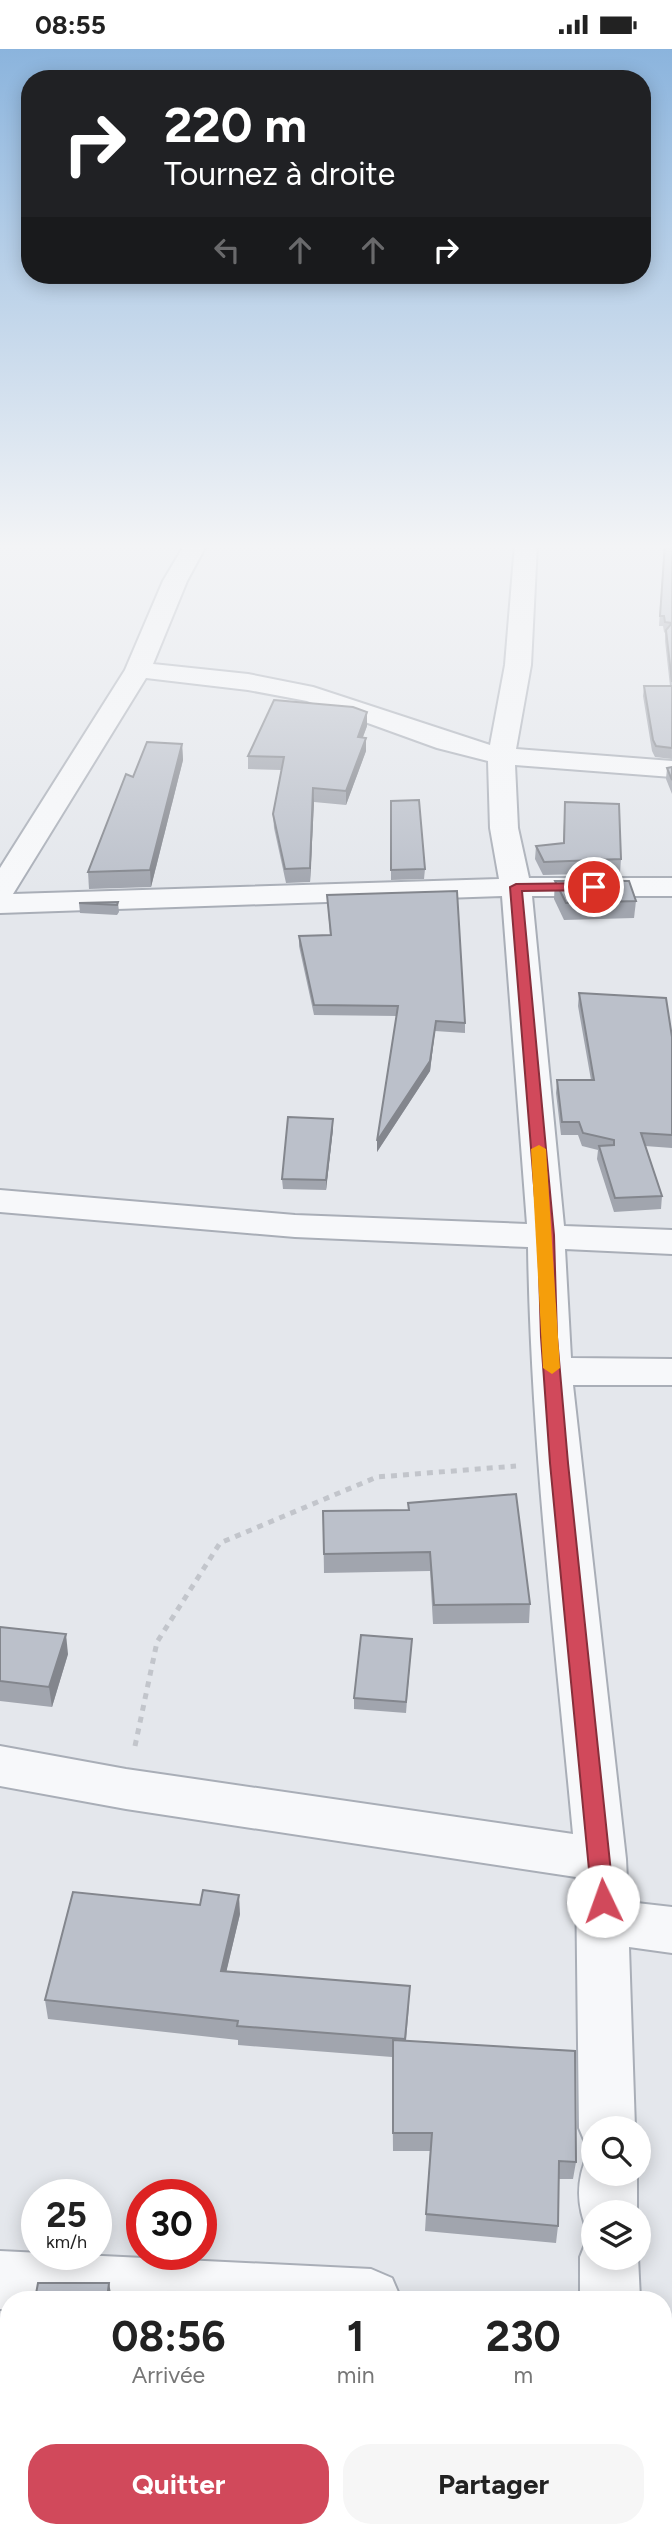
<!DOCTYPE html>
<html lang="fr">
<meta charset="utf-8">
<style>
body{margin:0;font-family:Figtree,sans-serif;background:#f6f6f6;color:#222;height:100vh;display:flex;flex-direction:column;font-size:26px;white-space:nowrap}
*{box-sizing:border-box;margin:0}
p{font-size:23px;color:#767676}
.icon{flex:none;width:38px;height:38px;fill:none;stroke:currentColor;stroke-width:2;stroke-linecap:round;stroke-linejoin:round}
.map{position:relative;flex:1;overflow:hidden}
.drawer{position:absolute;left:0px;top:2242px;width:672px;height:247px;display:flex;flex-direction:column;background:#fff;border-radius:28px 28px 0 0;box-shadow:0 4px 18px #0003}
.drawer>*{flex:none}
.banner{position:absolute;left:21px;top:21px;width:630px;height:214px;border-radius:28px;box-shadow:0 4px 18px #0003;background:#202124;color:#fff;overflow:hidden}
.buttons{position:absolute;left:581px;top:2067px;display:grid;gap:14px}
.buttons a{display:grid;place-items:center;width:70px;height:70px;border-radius:50%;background:#fff;box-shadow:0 4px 18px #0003;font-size:35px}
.speed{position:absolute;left:21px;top:2130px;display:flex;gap:14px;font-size:35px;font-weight:700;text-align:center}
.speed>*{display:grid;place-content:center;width:91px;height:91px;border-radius:50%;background:#fff;box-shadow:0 4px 18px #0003;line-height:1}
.speed small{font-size:18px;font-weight:400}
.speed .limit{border:10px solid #d22;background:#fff;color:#111}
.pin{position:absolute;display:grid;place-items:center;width:60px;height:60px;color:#fff;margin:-30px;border:4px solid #fff;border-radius:50%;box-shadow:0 2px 7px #0007}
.me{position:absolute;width:77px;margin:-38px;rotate:357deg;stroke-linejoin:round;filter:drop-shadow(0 0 5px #0008)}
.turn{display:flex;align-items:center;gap:24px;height:147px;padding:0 28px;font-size:32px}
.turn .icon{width:91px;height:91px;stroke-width:2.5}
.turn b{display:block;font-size:49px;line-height:60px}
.lanes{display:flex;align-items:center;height:66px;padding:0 28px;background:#0003;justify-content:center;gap:35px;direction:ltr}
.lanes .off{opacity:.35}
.eta{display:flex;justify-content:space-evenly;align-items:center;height:119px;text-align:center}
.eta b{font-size:42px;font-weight:700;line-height:49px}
.cta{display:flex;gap:14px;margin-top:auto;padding:14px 28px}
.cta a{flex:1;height:80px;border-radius:28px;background:#d1495b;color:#fff;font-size:28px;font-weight:700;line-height:80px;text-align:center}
.cta a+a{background:#f6f6f6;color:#222}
.status{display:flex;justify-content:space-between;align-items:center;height:49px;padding:0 35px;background:#fff;direction:ltr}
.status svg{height:19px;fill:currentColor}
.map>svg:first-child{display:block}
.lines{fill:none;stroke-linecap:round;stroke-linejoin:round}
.minor-casing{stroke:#a9aeb7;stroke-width:4}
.path{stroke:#c2c5cb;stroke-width:5;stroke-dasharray:6 6;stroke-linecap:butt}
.minor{fill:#f7f8fa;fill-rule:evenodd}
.wall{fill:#a1a5ae}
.shaded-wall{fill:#83868d}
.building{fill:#bbc0ca;stroke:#83868d;stroke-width:2}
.route{fill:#d1495b;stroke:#882f3b;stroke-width:2}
.slow{fill:#f59e0b}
</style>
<div class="status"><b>08:55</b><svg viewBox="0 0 49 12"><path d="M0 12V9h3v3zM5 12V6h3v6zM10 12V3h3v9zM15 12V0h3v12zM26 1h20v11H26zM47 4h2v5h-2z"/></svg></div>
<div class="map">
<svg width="672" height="2487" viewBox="0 0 672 2487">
<rect width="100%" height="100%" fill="#e4e7ec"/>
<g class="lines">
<g class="minor-casing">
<g id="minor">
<path d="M185,495H207L187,532L153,615L248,625L313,638L490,696L505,616L515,495H537L531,616L516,700L672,712V728L515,716L518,779L529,829H672V847H532L564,1177L672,1181V1205L565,1200L571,1309L672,1310V1336H573L626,1810L628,1853L672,1858V1904L629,1898L635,2079H593V2100L587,2098L579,2079L576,1828L126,1760L0,1737V1697L126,1720L573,1785C555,1590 531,1395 528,1198L295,1188L0,1163V1141L295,1166L527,1175L502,847L0,864V819L125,621L163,532ZM146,629L248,641L307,652L437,699L488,712L490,779L499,830L13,845Z"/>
<path d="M593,2103V2124H637V2163H593V2185L588,2183C576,2156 576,2131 588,2105Z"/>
<polygon points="593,2185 593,2208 638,2208 640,2250 580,2250 580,2208 588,2188"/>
<polygon points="0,2202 371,2220 392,2229 401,2250 9,2250 9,2261 0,2260"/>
<rect x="573" y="2480" width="64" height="7"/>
</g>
</g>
<polyline class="path" points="135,1697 157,1593 220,1494 377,1428 516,1417"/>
<use href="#minor" class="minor"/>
</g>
<g class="wall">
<polygon points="664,495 672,495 672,710 655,708 652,702 643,647 644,637 670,637 665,592 665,584 664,583 663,577 659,577"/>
<polygon points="367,677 363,688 366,689 366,702 346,756 314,753 310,833 286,834 274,779 273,765 281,721 248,720 248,707"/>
<polygon points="182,695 183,711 151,838 89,840 88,823"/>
<polygon points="672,718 672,745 666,730 667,719"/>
<polygon points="391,752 425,820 424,830 391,831"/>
<polygon points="565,753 621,810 620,824 543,826 535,810 536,797 563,794"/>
<polygon points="555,832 636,852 634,869 564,871 554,850"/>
<polygon points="327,846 465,974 465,984 435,982 430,1022 377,1103 397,967 314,966 299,897 299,887 330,886"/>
<polygon points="118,853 119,863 117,866 80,864 79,854"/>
<polygon points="579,944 672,988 672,1099 645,1097 662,1147 661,1160 614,1163 597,1110 598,1101 582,1097 578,1086 561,1086 556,1044 557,1031 591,1031 578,957"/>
<polygon points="333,1080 326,1141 283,1140 282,1130"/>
<polygon points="408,1454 530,1555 529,1574 433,1575 430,1522 324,1524 323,1462 408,1461"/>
<polygon points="0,1578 68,1605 52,1658 0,1652"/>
<polygon points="411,1601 406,1664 354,1660 354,1649"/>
<polygon points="240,1865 226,1923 409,1956 406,1992 576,2113 573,2130 559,2130 558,2177 556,2194 425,2182 430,2102 393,2102 392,2008 238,1996 238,1991 48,1970 45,1951"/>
</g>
<g class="shaded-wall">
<polygon points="367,663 367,677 358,701 358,688"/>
<polygon points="366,689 366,702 346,756 346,742"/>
<polygon points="182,695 183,711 151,838 150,821"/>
<polygon points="313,739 314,753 310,833 310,819"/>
<polygon points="436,972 430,1022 377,1103 377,1092"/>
<polygon points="333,1070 333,1080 326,1141 326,1131"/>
<polygon points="66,1585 68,1605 52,1658 49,1638"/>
<polygon points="239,1846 240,1865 222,1941 221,1922"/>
<polygon points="109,2234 112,2250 107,2250"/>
</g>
<g class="building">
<polygon points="665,495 672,495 672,574 665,573 664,567 660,567"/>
<polygon points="672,574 672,633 666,581"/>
<polygon points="644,637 672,637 672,699 656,697 653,691"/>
<polygon points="274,651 353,658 367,663 358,688 366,689 346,742 313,739 310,819 285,820 273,765 284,708 248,707"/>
<polygon points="147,693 182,695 150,821 88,823 126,725 133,728"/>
<polygon points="672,718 672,731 667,719"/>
<polygon points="419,751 425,820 391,821 391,752"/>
<polygon points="565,753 619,755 621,810 544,813 536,797 564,794"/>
<polygon points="555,832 629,832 636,852 566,854"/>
<polygon points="457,842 465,974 436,972 430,1012 377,1092 398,957 314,956 299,887 331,886 327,846"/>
<polygon points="118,853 117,856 79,854"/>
<polygon points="579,944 666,949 672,988 672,1086 641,1084 662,1147 615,1149 599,1097 614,1096 614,1091 583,1084 579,1073 562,1073 557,1031 594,1031"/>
<polygon points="288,1068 333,1070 326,1131 282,1130"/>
<polygon points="516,1445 530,1555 434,1556 430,1503 324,1505 323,1462 409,1461 408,1454"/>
<polygon points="0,1578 66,1585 49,1638 0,1632"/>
<polygon points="361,1586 412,1590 406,1653 354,1649"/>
<polygon points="203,1841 239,1846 221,1922 410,1937 405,1990 237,1977 238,1972 45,1951 73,1843 200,1856"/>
<polygon points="393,1991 575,2002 576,2113 559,2112 558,2177 426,2165 432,2084 393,2084"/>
<polygon points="38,2234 109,2234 107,2250 35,2250"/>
<rect x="340" y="2480" width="140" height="7"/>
</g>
<linearGradient id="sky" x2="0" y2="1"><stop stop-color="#8bb4dd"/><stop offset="0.59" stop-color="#f3f4f6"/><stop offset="1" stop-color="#f3f4f6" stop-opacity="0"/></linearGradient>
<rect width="672" height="843" fill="url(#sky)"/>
<polygon class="route" points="594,834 600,838 598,841 522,842 554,1186 557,1288 568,1414 614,1852 611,1858 603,1861 596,1858 592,1852 550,1414 541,1288 538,1186 510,838 516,835"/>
<polygon class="slow" points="539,1096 546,1100 560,1319 552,1325 543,1319 531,1100"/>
</svg>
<div class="buttons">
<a><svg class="icon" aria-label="search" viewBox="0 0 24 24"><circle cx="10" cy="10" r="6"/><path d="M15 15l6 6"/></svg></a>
<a><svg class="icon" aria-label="layers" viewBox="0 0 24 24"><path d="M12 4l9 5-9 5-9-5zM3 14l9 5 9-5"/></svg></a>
</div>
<div class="speed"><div>25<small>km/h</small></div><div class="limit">30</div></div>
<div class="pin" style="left:594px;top:838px;background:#d93025"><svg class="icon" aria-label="arrive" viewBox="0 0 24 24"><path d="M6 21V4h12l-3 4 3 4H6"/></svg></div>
<svg class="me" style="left:603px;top:1852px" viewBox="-20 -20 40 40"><circle r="19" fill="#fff"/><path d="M0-13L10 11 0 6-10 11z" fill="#d1495b"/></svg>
<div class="banner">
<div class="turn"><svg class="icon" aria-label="right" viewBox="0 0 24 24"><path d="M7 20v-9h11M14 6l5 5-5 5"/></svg><div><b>220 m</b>Tournez à droite</div></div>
<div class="lanes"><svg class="icon off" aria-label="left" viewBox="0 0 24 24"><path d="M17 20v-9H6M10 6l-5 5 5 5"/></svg><svg class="icon off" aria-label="ahead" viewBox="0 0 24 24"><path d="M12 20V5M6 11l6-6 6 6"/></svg><svg class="icon off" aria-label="ahead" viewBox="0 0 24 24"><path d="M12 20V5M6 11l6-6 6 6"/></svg><svg class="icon" aria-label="right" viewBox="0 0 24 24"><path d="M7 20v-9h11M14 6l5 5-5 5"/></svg></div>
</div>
<section class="drawer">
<div class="eta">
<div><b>08:56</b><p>Arrivée</p></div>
<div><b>1</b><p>min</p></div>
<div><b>230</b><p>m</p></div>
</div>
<div class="cta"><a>Quitter</a><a>Partager</a></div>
</section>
</div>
